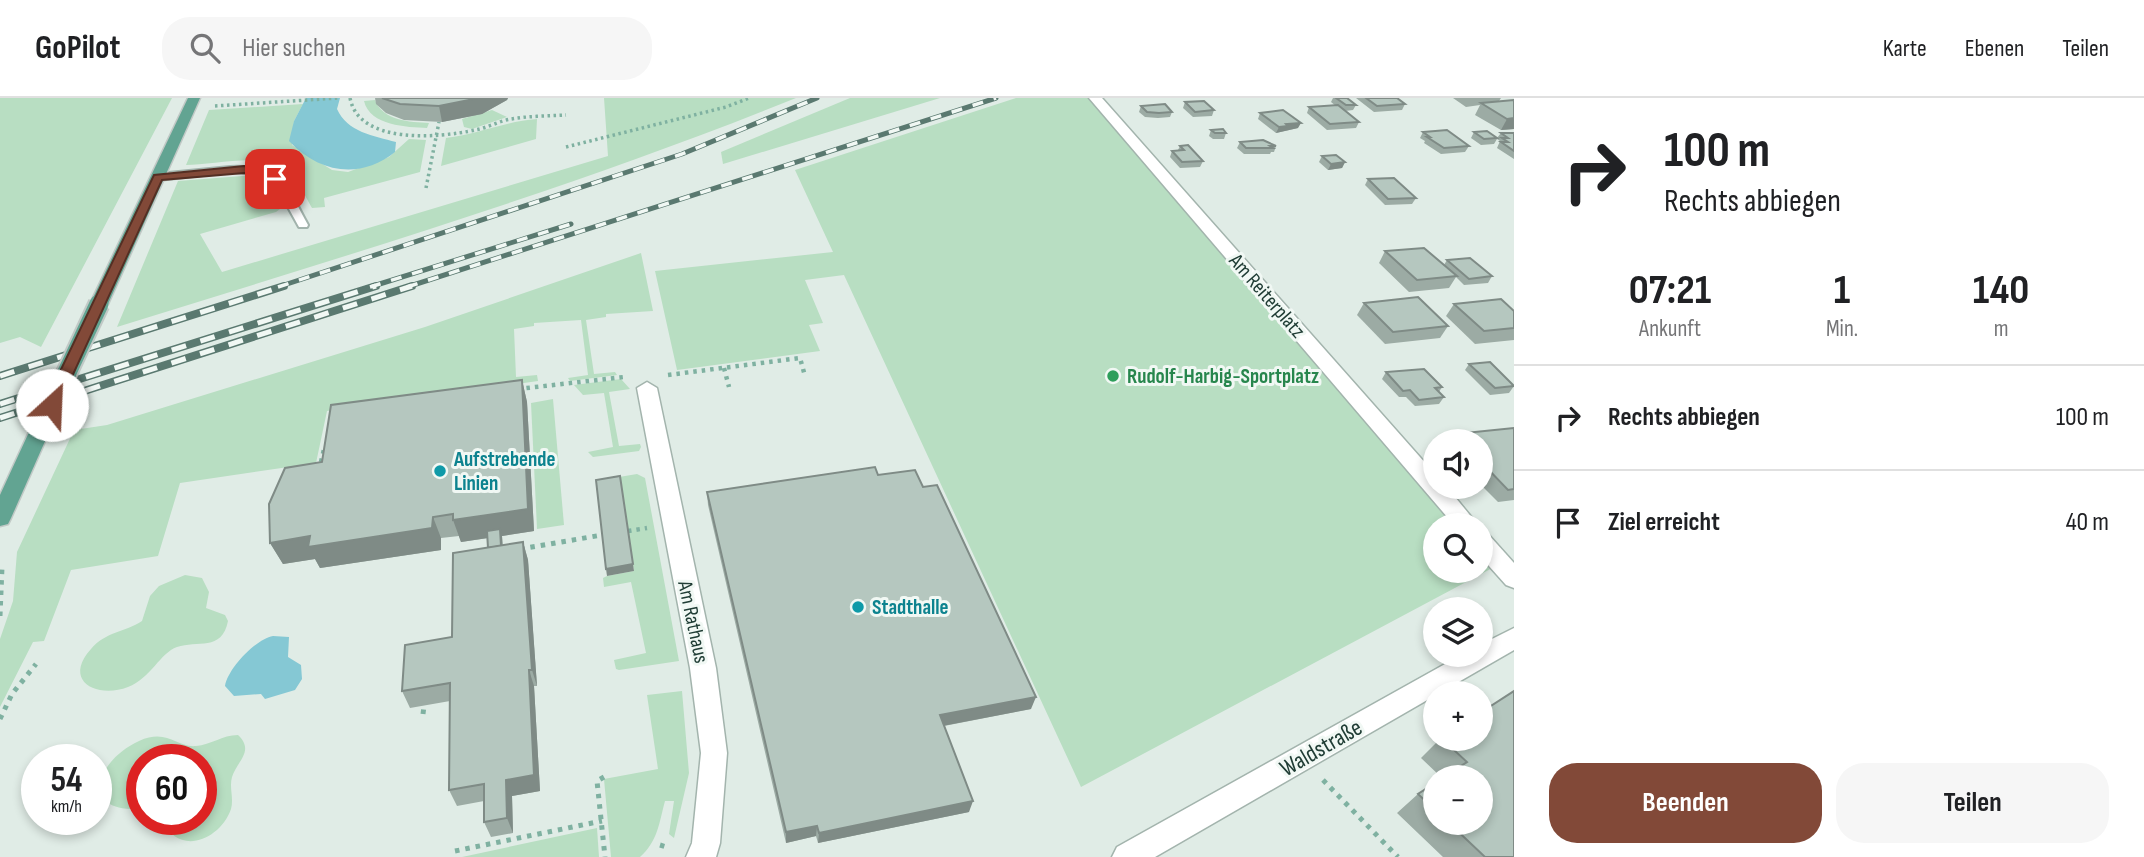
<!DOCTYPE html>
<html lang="de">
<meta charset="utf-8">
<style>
body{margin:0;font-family:"Sofia Sans Condensed",sans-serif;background:#f6f6f6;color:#202124;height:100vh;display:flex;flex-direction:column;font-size:26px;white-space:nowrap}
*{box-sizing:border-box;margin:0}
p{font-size:23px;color:#757577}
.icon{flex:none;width:38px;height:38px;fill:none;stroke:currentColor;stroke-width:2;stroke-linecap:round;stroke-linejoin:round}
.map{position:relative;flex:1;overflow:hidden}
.details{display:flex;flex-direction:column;background:#fff;width:630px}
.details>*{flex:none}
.top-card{background:#fff;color:#202124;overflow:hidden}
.fabs{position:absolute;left:1423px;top:331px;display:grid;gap:14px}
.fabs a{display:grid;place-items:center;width:70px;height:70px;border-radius:50%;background:#fff;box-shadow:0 4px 10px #0003;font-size:35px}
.speed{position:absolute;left:21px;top:646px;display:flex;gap:14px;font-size:35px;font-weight:700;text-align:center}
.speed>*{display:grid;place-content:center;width:91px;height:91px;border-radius:50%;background:#fff;box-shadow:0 4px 10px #0003;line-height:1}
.speed small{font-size:18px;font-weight:400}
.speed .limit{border:10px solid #d22;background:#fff;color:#111}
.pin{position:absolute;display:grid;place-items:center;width:60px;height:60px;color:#fff;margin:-30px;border-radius:14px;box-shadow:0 4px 10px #0006}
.me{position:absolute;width:77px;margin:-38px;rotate:25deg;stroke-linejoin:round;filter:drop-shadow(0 0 5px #0008)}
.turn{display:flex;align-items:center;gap:24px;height:147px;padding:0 35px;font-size:32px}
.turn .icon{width:91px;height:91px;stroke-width:2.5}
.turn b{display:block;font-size:49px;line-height:60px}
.eta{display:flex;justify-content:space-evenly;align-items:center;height:119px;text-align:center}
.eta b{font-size:42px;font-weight:700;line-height:49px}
.action{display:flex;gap:14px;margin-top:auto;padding:14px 35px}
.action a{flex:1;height:80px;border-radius:28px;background:#824938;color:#fff;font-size:28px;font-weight:700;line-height:80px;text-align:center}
.action a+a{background:#f6f6f6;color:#202124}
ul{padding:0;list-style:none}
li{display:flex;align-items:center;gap:21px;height:105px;padding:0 35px;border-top:2px solid #e0e0e0}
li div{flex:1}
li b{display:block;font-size:26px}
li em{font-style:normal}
header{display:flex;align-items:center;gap:42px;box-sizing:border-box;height:98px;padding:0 35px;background:#fff;border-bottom:2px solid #e0e0e0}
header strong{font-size:33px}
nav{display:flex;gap:38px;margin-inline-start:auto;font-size:24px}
.search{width:490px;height:63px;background:#f6f6f6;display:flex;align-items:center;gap:18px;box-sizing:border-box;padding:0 24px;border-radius:28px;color:#757577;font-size:26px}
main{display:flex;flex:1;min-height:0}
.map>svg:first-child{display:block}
.green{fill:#b8dec2}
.water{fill:#85c8d4}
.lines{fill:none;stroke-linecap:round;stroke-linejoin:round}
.lane-casing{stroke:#a3b4ad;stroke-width:4}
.street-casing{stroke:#a3b4ad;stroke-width:3}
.primary-casing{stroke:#c1c9c6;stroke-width:3}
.path-far2{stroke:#7fb1a1;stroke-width:3.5;stroke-dasharray:2.5 3.5;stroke-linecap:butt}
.path-far1{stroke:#7fb1a1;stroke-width:4.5;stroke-dasharray:3.5 5;stroke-linecap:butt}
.path{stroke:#7fb1a1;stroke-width:5;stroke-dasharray:4.5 6;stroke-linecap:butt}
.lane{fill:#fff;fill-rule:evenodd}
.street{fill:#fff;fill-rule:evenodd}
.primary{fill:#62a492;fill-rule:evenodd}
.rail-far1-casing{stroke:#5a7970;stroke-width:5}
.rail-casing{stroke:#5a7970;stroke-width:8}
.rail-far1{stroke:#f1f8f4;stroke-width:3.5;stroke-dasharray:11;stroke-linecap:butt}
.rail{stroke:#f1f8f4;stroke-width:5;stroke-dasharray:15;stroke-linecap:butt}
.primary-bridge-casing{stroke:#c1c9c6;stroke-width:23;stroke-linecap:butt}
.primary-bridge{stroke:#62a492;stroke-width:19}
.wall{fill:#9caba4}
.shaded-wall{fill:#7f8b86}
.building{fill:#b5c7bf;stroke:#7f8b86;stroke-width:2}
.route{fill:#824938;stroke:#542f24;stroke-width:2}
.leisure-dot{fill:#2e9e5b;stroke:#f1f8f4;stroke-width:2.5}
.culture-dot{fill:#0f9aa8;stroke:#f1f8f4;stroke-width:2.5}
.labels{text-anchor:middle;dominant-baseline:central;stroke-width:6;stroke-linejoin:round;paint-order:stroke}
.street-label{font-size:21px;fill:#203d35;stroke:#f1f8f4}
.leisure-label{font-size:21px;font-weight:bold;fill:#27864d;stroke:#f1f8f4;text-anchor:start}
.culture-label{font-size:21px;font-weight:bold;fill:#0d838f;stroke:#f1f8f4;text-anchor:start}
.near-street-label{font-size:24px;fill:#203d35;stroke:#f1f8f4}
</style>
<header>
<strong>GoPilot</strong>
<div class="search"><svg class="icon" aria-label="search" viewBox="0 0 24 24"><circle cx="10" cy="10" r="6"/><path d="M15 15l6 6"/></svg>Hier suchen</div>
<nav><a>Karte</a><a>Ebenen</a><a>Teilen</a></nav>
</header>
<main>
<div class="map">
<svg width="1514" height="759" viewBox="0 0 1514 759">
<rect width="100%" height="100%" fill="#e0ece6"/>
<g class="green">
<polygon points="0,0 172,0 41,249 20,239 0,245"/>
<path d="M604,0H796C574,90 345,158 117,229L178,83L255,77L269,89L280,111L276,114L200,136L222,174L608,58Z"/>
<polygon points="850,0 940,0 723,66 721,54"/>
<polygon points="1016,0 1094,0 1463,427 1435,427 1435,472 1480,472 1481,447 1498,467 1081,689 844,177 805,182 823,225 809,227 820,253 677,272 655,173 833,154 795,72"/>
<path d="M375,2C383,23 410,24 429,25L427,30C407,29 370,28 364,3Z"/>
<path d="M303,6L294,23L292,47L332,72L348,74L389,59L409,41L426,42L420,74L324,100L325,109L312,110C305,98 298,82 289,73C268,53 213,67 186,67L209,12Z"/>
<polygon points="492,12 507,19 472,31 464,29 462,21"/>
<path d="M537,21L536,41L441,68L446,40C478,36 506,23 537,21Z"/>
<polygon points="641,155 653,213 606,216 606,219 586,222 594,276 615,274 617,277 570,283 568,280 588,277 581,222 534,225 534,228 514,231 516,279 537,277 538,283 327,313 316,365 180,385 158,458 71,472 44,543 33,544 0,609 0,541 13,503 17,454 74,332 107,327 425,229"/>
<polygon points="621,281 630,291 609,294 619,348 640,346 641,349 639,353 593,359 588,354 613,349 604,295 583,297 574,287"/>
<polygon points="553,301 564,427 537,431 531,305"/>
<polygon points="637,376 645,380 679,563 619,572 616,571 614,562 646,555 631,484 604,489 603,480 607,478 634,473 621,385 601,382"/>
<path d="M185,477L202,480L209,494L206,510L225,517L228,523C222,554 197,542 177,549C160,555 151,580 128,589C97,601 62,583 91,551C105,534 125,534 142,523L150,498L159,488Z"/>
<path d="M682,593L689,675L674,740L669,736L674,703H665C659,725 658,743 640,759H611L604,681L658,671L647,597Z"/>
<path d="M238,637C255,653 237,663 232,679C229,690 234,700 231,711C220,743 176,759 163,721H201V662H142V711C76,715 97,662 139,643C168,630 176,650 196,648C211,647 222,637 238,637Z"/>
<polygon points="597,730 599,759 462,759"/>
</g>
<g class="water">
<path d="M306,0H340L337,11C347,34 374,38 396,44L395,54C360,82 319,75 289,43L294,23Z"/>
<path d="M273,538L289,539L288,559L301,567L302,581L295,592L265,601L261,596L234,598L225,588C228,570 256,541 273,538Z"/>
</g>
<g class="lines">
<g class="lane-casing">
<path id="lane" d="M230,69C285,67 284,84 308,127L307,129H299L278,91L263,76L230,74L158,82L153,79L158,76Z"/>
</g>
<g class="street-casing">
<g id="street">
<polygon points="1089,0 1102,0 1435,376 1435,388 1446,388 1478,427 1454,427"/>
<polygon points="647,284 657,290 716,570 727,655 720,745 716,759 686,759 692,745 701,655 690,570 637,290"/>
<polygon points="1480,434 1488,436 1514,465 1514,490 1506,487 1480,458"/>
<polygon points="1514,530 1514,552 1155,759 1112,759 1117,749 1463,556 1480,556 1480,547"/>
</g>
</g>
<g class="primary-casing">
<g id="primary">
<polygon points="188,0 200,0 108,206 105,210 93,210 90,206"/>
<polygon points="40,325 50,332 11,420 8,426 0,428 0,397 30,332"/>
</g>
</g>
<g class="path-far2">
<path d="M350,0C359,47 439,40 475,32C487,30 499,23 511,21C529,18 548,18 566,17"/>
<polyline points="215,8 338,0"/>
<polyline points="566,49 726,9 749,0"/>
<polyline points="426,90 439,24"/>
</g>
<g class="path-far1">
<polyline points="724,270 729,289"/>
<polyline points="668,277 800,260 805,278"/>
<polyline points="518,291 624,279"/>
<polyline points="321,364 324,351"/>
<polyline points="628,433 647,430"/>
</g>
<g class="path">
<polyline points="520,451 602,437"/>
<polyline points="0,518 2,469"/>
<polyline points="423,616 424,608"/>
<polyline points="0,621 12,596 36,566"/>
<polyline points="604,679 597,683 605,759"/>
<polyline points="1323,682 1398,759"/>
<polyline points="660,747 670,750"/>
<polyline points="455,753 602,723"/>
</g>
<use href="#lane" class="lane"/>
<use href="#street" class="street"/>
<use href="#primary" class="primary"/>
<g class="rail-far1-casing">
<g id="rail-far1">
<polyline points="278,189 682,56 817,0"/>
<polyline points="370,189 571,126"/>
<polyline points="407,189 996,0"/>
</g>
</g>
<g class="rail-casing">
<g id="rail">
<polyline points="0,278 284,188"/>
<polyline points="0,306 376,188"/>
<polyline points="0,320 412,188"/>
</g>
</g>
<use href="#rail-far1" class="rail-far1"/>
<use href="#rail" class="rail"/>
<g class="primary-bridge-casing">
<polyline id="primary-bridge" points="40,332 99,206"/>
</g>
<use href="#primary-bridge" class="primary-bridge"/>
</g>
<g class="wall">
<polygon points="375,0 508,0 507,2 482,16 442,24 404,22 386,15 376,6"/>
<polygon points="1333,0 1347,0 1356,7 1353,12 1345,13 1359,24 1356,30 1327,32 1307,15 1309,9 1336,8 1331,4"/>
<polygon points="1356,0 1397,0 1405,6 1402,12 1374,14"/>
<polygon points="1453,0 1501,0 1499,3 1514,2 1514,31 1501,32 1475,17 1480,7 1466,9"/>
<polygon points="1185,4 1214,12 1212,18 1193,19 1183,10"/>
<polygon points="1141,8 1172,14 1170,19 1158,20 1145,19 1139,14"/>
<polygon points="1260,15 1298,30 1276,35 1258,21"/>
<polygon points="1211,32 1226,35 1224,41 1213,41 1209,38"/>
<polygon points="1423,34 1469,48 1465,54 1441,56 1424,45 1425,43 1420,40"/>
<polygon points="1474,34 1497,40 1501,35 1514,35 1514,61 1497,50 1500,43 1497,41 1494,46 1481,47 1471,40"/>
<polygon points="1240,44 1276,48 1274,54 1271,54 1270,56 1244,56 1237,50"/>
<polygon points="1180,48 1203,63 1200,69 1180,70 1170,59 1172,53 1178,52"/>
<polygon points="1322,58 1345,64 1342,70 1328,72 1319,64"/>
<polygon points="1368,81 1416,100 1412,106 1385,107 1365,87"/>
<polygon points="1385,153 1444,167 1447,162 1492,178 1488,185 1464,187 1456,179 1449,190 1409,194 1379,165"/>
<polygon points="1364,205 1448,228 1440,240 1385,246 1357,217"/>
<polygon points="1454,206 1514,213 1514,242 1475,246 1446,218"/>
<polygon points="1469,266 1514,288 1509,295 1490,297 1465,272"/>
<polygon points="1386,274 1442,289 1439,294 1444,299 1439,306 1415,308 1406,299 1399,299 1382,281"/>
<polygon points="522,282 527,304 534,433 502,438 503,448 523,444 528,462 537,588 534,588 540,693 512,698 513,735 491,739 484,724 484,703 457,708 449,692 450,603 410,610 402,593 452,539 488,450 488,440 461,444 459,438 441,440 441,452 320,470 315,461 283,466 270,445 322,364"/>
<polygon points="1514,330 1514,402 1498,404 1480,386 1480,343 1451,343 1455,336"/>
<polygon points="878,377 1031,611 944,628 969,714 818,745 816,738 786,745 708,407 707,394"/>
<polygon points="1441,640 1480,640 1514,759 1443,759 1397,715 1418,696 1435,685 1435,724 1480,724 1480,679 1441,679 1421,660"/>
</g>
<g class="shaded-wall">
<polygon points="479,0 508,0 507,2 482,16 442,24 439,8"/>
<polygon points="1514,20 1514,31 1501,32 1507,21"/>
<polygon points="1301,25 1298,30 1276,35 1279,29 1286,26"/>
<polygon points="1345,64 1342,70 1328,72 1331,66"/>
<polygon points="522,282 527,304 534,433 502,438 503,466 490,468 501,438 461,444 453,422"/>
<polygon points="433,419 441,440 441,452 320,470 315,461 283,466 270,445"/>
<polygon points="523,444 528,462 537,588 532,572"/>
<polygon points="633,466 634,473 607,478 606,471"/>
<polygon points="529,572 534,588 540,693 512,698 513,735 507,720 506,682"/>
<polygon points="1036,599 1031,611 937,629 940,617"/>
<polygon points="973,703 969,714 818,745 819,735"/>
<polygon points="817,728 816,738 786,745 786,734"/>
</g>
<g class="building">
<polygon points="382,0 479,0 439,8 400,6"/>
<polygon points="1336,0 1347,0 1356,7 1346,7"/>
<polygon points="1366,0 1397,0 1405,6 1377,8"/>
<polygon points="1514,2 1514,20 1507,21 1481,5"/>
<polygon points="1204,3 1214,12 1195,14 1185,4"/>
<polygon points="1165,6 1172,14 1159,15 1147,14 1141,8"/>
<polygon points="1338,7 1359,24 1330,26 1309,9"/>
<polygon points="1283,12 1301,25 1286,26 1288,28 1279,29 1260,15"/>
<polygon points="1223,31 1226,35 1215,35 1211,32"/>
<polygon points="1447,32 1469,48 1444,50 1427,39 1430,39 1423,34"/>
<polygon points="1487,33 1497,40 1484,41 1474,34"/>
<polygon points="1501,35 1514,35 1514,53 1501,44 1508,44 1502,40 1508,40"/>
<polygon points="1263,42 1276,48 1270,48 1273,50 1246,50 1240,44"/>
<polygon points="1188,47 1203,63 1182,64 1172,53 1184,52 1180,48"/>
<polygon points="1336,57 1345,64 1331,66 1322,58"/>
<polygon points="1394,80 1416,100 1388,101 1368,81"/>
<polygon points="1424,150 1457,178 1417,182 1385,153"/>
<polygon points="1470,160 1492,178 1469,181 1447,162"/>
<polygon points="1418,199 1448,228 1393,234 1364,205"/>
<polygon points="1501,201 1514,213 1514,230 1484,233 1454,206"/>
<polygon points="1490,264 1514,288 1495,290 1469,266"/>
<polygon points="1424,271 1442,289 1435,290 1444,299 1419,302 1410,292 1403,293 1386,274"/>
<polygon points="522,282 528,411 453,422 453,416 433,419 432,430 308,449 310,438 270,445 269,406 285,370 322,364 331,307"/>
<polygon points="1514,330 1514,391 1508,392 1486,369 1482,369 1480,368 1480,343 1462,343 1455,336"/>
<polygon points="875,369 878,377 915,372 923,389 937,387 1036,599 940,617 973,703 819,735 817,728 786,734 707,394"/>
<polygon points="620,378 633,466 606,471 596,382"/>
<polygon points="500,431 501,448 488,450 487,433"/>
<polygon points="523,444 532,572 529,572 534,677 506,682 507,720 484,724 484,686 449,692 450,585 402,593 405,547 452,539 453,455"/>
<polygon points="1514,593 1514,759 1485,759 1448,724 1480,724 1480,679 1444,679 1467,664 1441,640 1480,640 1480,615"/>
<polygon points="1435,685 1435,712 1418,696"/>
</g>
<polygon class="route" points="244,68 269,71 280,81 275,84 262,76 244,75 162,82 59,307 57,310 46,310 44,307 154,77"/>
<circle class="leisure-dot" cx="1113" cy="278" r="7"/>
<g class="culture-dot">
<circle cx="440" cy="373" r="7"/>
<circle cx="858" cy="509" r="7"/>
</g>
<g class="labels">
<g class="street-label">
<text transform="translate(1267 198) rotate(49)">Am Reiterplatz</text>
<text transform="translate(693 524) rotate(78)">Am Rathaus</text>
</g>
<g class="leisure-label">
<text x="1127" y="278">Rudolf-Harbig-Sportplatz</text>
</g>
<g class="culture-label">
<text x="454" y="361">Aufstrebende<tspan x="454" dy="24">Linien</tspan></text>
<text x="872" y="509">Stadthalle</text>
</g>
<g class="near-street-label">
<text transform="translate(1321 650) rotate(-30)">Waldstraße</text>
</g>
</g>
</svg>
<div class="fabs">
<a><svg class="icon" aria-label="sound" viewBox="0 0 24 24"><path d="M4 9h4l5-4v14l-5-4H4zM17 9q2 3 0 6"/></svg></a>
<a><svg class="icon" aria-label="search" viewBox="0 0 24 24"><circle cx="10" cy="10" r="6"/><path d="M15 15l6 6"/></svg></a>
<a><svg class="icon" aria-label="layers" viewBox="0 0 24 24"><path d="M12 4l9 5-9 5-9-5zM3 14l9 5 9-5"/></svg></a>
<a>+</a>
<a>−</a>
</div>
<div class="speed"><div>54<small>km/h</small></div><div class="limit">60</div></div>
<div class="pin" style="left:275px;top:81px;background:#d93025"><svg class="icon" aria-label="arrive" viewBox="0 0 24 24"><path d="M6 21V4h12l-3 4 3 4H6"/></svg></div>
<svg class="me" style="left:52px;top:307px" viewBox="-20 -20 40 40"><circle r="19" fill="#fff"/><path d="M0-13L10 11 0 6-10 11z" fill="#824938"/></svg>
</div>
<section class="details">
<div class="top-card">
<div class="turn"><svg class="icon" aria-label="right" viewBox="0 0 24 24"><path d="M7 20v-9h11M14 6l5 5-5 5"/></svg><div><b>100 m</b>Rechts abbiegen</div></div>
</div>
<div class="eta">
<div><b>07:21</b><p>Ankunft</p></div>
<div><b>1</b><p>Min.</p></div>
<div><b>140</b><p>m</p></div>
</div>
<ul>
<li><svg class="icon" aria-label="right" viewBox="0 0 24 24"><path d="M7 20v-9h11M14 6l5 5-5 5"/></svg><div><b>Rechts abbiegen</b></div><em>100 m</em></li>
<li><svg class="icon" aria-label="arrive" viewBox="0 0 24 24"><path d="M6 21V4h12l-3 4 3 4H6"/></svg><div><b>Ziel erreicht</b></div><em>40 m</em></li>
</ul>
<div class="action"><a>Beenden</a><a>Teilen</a></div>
</section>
</main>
